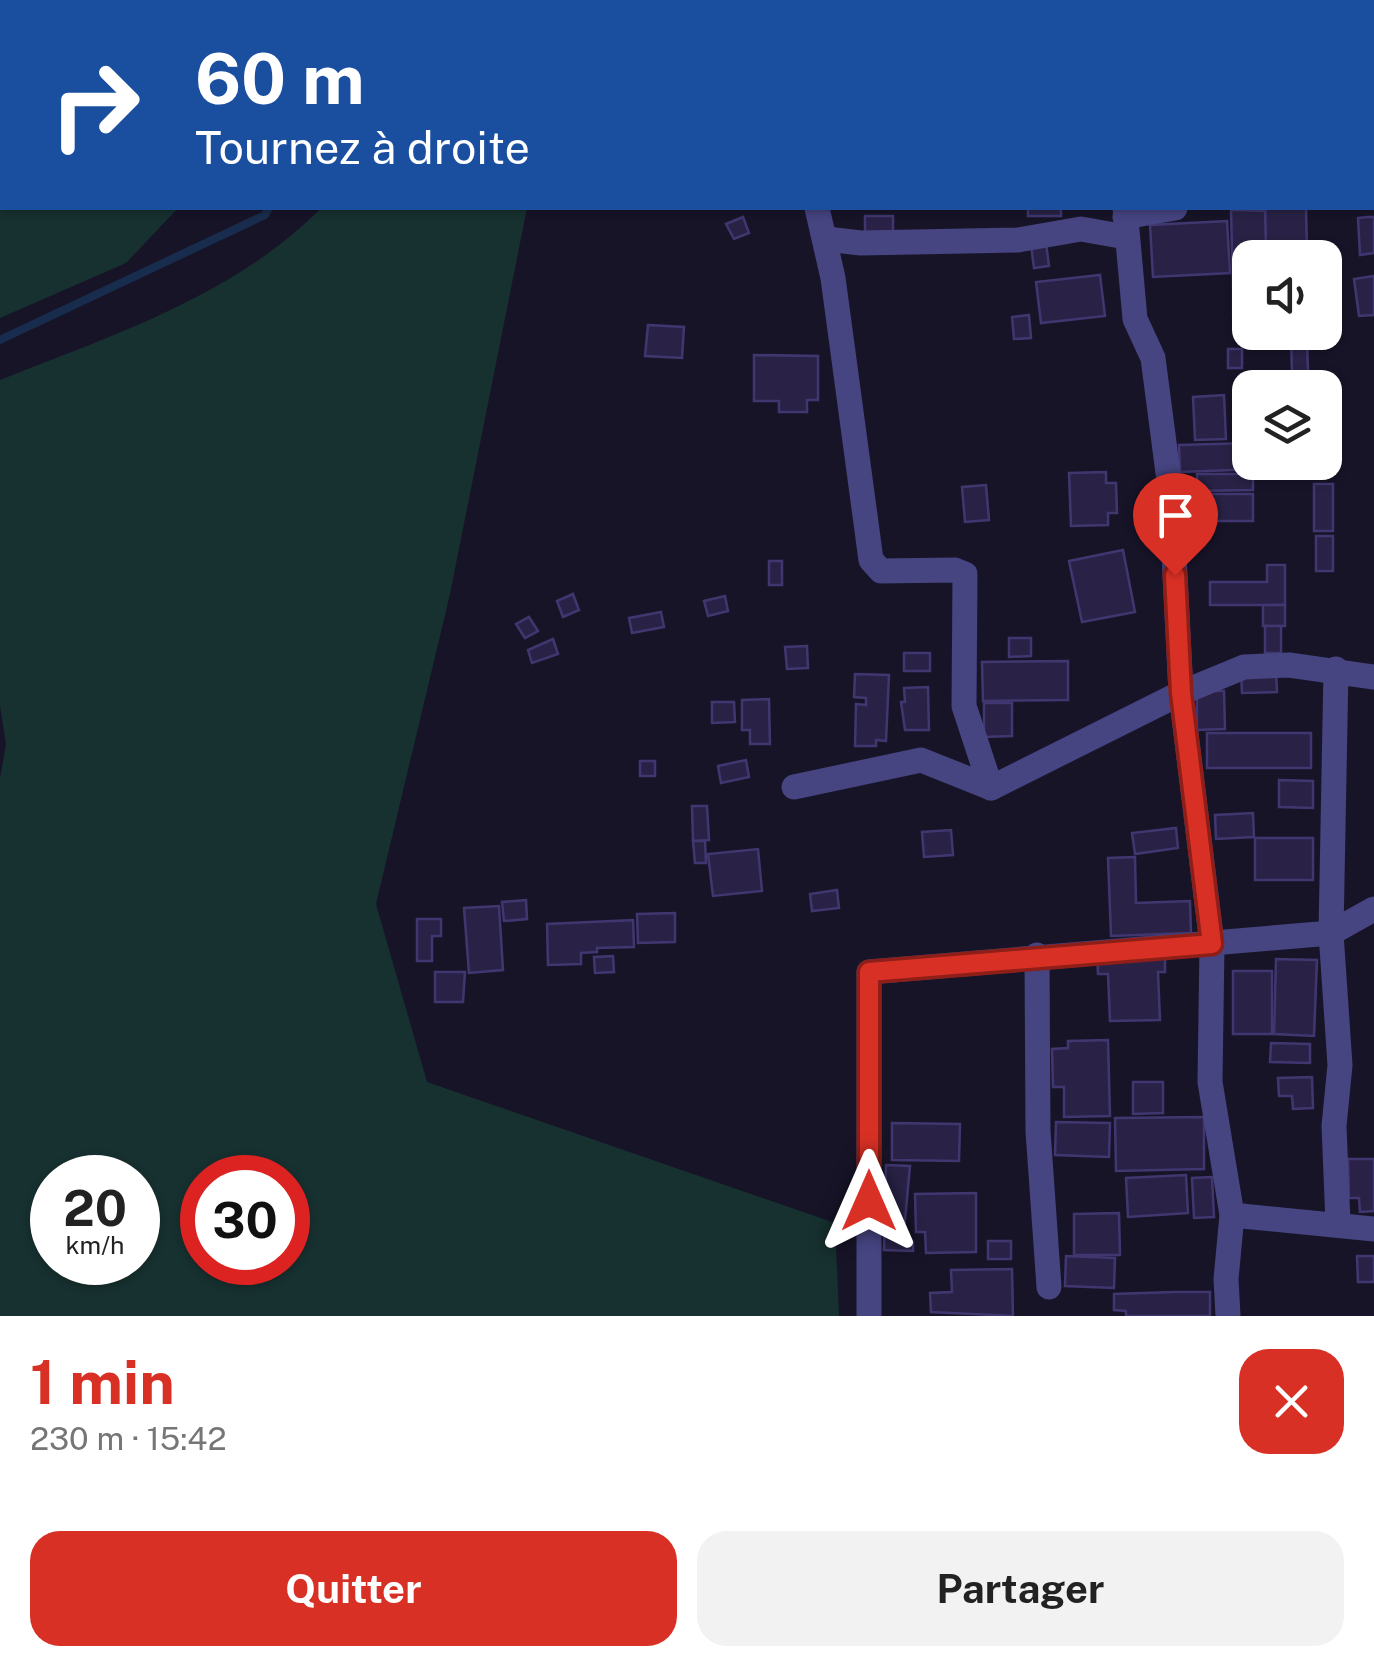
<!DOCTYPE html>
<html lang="fr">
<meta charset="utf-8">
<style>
body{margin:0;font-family:"Public Sans",sans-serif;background:#f2f2f2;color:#222;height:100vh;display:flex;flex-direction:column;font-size:38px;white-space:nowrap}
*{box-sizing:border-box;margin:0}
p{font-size:32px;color:#767676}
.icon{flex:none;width:55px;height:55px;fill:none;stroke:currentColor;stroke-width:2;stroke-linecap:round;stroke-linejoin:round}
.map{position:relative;height:1316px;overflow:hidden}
.sheet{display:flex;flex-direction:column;background:#fff;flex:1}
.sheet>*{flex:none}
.hud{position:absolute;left:0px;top:0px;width:1375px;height:210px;box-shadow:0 2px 8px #0004;background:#1a4fa0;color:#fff;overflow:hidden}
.fabs{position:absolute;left:1232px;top:240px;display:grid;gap:20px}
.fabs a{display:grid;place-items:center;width:110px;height:110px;border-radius:20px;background:#fff;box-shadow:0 2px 8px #0004;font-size:50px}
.speed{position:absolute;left:30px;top:1155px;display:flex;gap:20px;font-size:50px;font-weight:700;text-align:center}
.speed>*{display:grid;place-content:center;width:130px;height:130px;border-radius:50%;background:#fff;box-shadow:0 2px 8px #0004;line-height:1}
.speed small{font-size:25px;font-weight:400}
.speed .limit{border:15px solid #d22;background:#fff;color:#111}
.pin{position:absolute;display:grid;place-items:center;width:85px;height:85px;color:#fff;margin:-102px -42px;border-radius:50% 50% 50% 0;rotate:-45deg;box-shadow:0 0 10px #0007}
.pin .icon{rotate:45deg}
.me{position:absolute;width:110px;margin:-55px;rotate:0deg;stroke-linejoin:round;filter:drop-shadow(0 0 8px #0008)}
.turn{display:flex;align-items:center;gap:35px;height:210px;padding:0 30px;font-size:45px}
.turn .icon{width:130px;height:130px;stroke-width:2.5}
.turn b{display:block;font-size:70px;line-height:85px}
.round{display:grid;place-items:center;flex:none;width:105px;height:105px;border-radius:30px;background:#f2f2f2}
.headline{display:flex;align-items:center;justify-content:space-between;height:170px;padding:0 30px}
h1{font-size:60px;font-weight:700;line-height:75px;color:#d93025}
.button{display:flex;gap:20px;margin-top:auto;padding:20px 30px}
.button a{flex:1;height:115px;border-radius:30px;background:#d93025;color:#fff;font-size:40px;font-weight:700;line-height:115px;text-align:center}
.button a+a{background:#f2f2f2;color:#222}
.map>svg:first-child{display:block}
.green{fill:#173130;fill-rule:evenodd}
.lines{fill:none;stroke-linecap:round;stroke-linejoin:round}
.stream{stroke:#182d4d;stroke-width:8}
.building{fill:#292246;stroke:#413770;stroke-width:2.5}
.minor{stroke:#464481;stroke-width:25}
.route-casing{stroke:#8d1f18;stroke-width:25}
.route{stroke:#d93025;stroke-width:18}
</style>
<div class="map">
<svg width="1374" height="1316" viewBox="0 0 1374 1316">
<rect width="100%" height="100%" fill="#171428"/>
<g class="green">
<polygon points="84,0 494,0 497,2 84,2"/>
<polygon points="0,150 2,208 178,208 126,263 0,318"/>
<path d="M321,208H527L450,594L376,904L427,1082L835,1223L839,1316H0V778L6,744L0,706V380C111,336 236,295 321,208ZM52,1178H138V1262H52ZM202,1178H288V1262H202Z"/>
</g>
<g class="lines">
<polyline class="stream" points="0,340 265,215 269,208"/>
</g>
<g class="building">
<rect x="1028" y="208" width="33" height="8"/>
<polygon points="1265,208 1306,208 1307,251 1266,251"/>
<polygon points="1231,210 1265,211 1266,251 1254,251 1255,258 1250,258 1250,288 1233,288"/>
<rect x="865" y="216" width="28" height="17"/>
<polygon points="743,217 749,233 734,239 726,224"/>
<polygon points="1367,217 1374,217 1374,253 1360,255 1358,218"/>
<polygon points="1227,221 1230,273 1153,277 1150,225"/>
<polygon points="1046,243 1049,266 1034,268 1031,245"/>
<polygon points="1254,251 1295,251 1295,258 1255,258"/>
<polygon points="1100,275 1105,316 1041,323 1036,282"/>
<polygon points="1374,276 1374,315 1359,316 1354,279"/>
<rect x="1233" y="288" width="17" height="29"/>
<polygon points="1029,315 1031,338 1014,339 1012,317"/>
<polygon points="648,325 684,327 682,358 645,356"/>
<polygon points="1291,338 1307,338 1308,373 1292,373"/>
<rect x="1228" y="349" width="14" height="19"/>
<polygon points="754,355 818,356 818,400 807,400 807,412 779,412 779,401 754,401"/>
<polygon points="1224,395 1226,439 1195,440 1193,397"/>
<polygon points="1325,425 1331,425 1332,465 1314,465 1325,462"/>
<polygon points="1250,443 1250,462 1261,462 1261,469 1180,472 1179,445"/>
<polygon points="1106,472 1106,483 1116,483 1117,513 1108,513 1108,525 1071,526 1069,473"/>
<polygon points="1197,474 1253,474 1253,490 1197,491"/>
<rect x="1314" y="484" width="19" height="47"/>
<polygon points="986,485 989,520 965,522 962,487"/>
<rect x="1196" y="494" width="57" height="27"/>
<rect x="1316" y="536" width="17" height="35"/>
<polygon points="1123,550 1135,612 1082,622 1069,561"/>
<rect x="769" y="561" width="13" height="24"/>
<polygon points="1267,565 1285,565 1285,605 1210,605 1210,582 1267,582"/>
<polygon points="573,594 579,610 563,617 557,601"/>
<polygon points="725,596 728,611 708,616 704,601"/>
<rect x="1263" y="605" width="22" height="21"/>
<polygon points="661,612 664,627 632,633 629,618"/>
<polygon points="529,617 538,631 525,638 516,624"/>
<rect x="1265" y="626" width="16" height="27"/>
<polygon points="1009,638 1031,638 1031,656 1009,657"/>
<polygon points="553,639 558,654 532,663 528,650"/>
<polygon points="807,646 808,668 787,669 785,647"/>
<rect x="904" y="653" width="26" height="18"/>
<polygon points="1068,661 1068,700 983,701 982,662"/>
<polygon points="1276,670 1277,692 1242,693 1241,671"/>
<polygon points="855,674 889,675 886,741 876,740 876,746 855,746 856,704 866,705 866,698 854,697"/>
<polygon points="928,687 929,730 905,730 901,702 905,702 904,688"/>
<polygon points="1197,691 1224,691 1225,729 1197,730"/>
<polygon points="769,699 770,744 750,744 750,730 742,730 742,700"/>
<polygon points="712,702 734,702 735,722 712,723"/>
<polygon points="984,703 1012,703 1012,736 984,737"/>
<rect x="1207" y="733" width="104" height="35"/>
<polygon points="746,760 749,777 721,783 718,766"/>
<rect x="640" y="761" width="15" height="15"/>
<polygon points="1279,780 1313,781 1313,808 1279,807"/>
<polygon points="692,806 707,806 709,840 693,841"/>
<polygon points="1253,813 1254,837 1216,839 1215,815"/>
<polygon points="1176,828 1178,848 1135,854 1132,833"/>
<polygon points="951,830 953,855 924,857 922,832"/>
<rect x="1255" y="838" width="58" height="42"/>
<polygon points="693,841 705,841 706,863 695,863"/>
<polygon points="758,849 762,891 713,896 708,854"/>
<polygon points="1135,857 1136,903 1190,901 1191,933 1111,936 1108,858"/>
<polygon points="837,890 839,908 812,911 810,894"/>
<polygon points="526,900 527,919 504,921 502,902"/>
<polygon points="499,906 503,970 469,973 464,908"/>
<polygon points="675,913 675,942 638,943 637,914"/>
<polygon points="417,919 441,919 441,936 432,936 432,961 417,961"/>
<polygon points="633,920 634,947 597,948 597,952 581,953 581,964 548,965 547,924"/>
<polygon points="1165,951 1165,972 1158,972 1160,1020 1110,1021 1108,974 1098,974 1097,953"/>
<polygon points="613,956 614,972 595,973 594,957"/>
<polygon points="1276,959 1317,960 1314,1036 1274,1034"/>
<rect x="1233" y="971" width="39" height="63"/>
<polygon points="435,972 465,972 463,1002 435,1002"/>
<polygon points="1108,1040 1110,1116 1064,1117 1064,1087 1053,1087 1052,1049 1068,1048 1068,1041"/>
<polygon points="1271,1043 1310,1044 1310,1063 1270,1062"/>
<polygon points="1312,1077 1313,1108 1293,1109 1292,1096 1279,1096 1278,1078"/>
<polygon points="1133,1082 1163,1082 1163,1113 1133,1114"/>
<polygon points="1204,1117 1204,1169 1116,1171 1115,1118"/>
<polygon points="1056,1122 1110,1123 1109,1157 1055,1155"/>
<polygon points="892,1123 960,1124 959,1161 892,1160"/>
<polygon points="1348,1159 1374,1159 1374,1211 1360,1212 1359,1198 1349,1198"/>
<polygon points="886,1165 910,1166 903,1242 913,1242 913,1251 884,1250"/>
<polygon points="1186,1175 1188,1213 1128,1217 1126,1178"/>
<polygon points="1212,1177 1214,1217 1194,1218 1192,1178"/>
<polygon points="976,1193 976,1252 926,1253 925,1232 916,1232 915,1194"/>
<polygon points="1119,1213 1120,1255 1074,1255 1074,1214"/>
<rect x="988" y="1241" width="23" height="18"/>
<polygon points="1066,1256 1115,1258 1114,1288 1065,1286"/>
<polygon points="1357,1256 1374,1256 1374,1282 1358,1282"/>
<polygon points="1012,1269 1013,1316 931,1312 930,1293 952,1292 951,1270"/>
<polygon points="1174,1292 1210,1292 1210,1316 1126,1316 1126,1311 1114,1310 1114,1294"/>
</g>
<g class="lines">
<g class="minor">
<polyline points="764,0 765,2"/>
<polyline points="1115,2 1115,0"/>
<polyline points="1372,173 1374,173"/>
<polyline points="817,208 833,278 871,560 881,571 955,570 965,574 964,706 991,788"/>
<polyline points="1125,208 1135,319 1153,358 1171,496 1181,693 1212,944 1210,1082 1232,1215 1226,1279 1228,1316"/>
<polyline points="1125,217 1175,208"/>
<polyline points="826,239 861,243 1018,240 1081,229 1126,237"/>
<polyline points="1336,669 1331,933 1340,1065 1334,1126 1338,1223"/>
<polyline points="794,787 921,760 991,788 1181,693 1244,667 1289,665 1374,677"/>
<polyline points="1037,955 1038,1131 1049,1287"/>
<polyline points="1232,1215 1374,1229"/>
<polyline points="869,1316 869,972 1331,933 1374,909"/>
</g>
</g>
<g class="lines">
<g class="route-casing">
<polyline id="route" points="869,1201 869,972 1212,944 1181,693 1175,575"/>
</g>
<use href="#route" class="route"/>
</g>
</svg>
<div class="fabs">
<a><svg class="icon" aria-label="sound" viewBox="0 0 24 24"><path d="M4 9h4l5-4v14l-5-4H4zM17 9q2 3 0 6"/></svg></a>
<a><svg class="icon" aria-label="layers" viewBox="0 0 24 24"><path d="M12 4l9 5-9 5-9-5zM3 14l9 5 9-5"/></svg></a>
</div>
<div class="speed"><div>20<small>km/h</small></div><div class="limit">30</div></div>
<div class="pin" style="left:1175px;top:575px;background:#d93025"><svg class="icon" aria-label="arrive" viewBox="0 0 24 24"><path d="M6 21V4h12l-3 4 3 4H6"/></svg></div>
<svg class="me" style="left:869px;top:1201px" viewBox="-20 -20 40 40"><path d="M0-17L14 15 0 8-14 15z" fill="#d93025" stroke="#fff" stroke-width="4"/></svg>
<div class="hud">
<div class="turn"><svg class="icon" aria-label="right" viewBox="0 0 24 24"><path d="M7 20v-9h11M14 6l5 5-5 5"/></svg><div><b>60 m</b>Tournez à droite</div></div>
</div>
</div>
<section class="sheet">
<div class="headline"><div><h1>1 min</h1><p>230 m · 15:42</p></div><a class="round" style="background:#d93025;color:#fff"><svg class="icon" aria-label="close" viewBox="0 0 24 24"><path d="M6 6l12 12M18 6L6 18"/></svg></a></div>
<div class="button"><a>Quitter</a><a>Partager</a></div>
</section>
